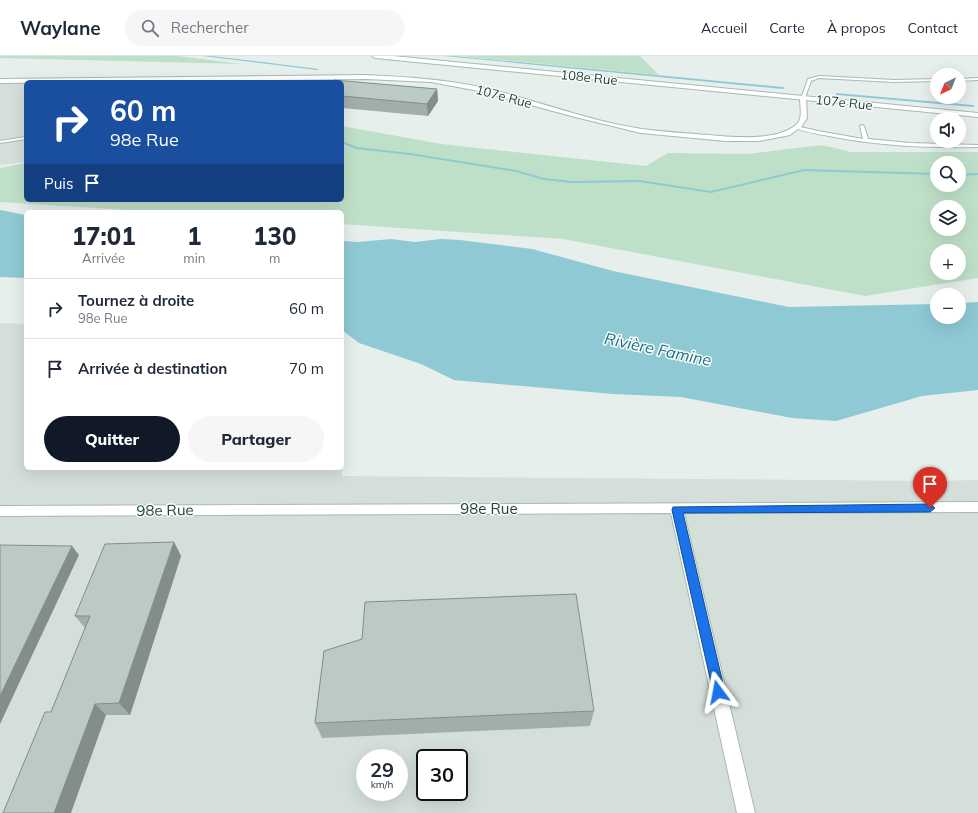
<!DOCTYPE html>
<html lang="fr">
<meta charset="utf-8">
<style>
body{margin:0;font-family:Mulish,sans-serif;background:#f6f6f7;color:#1f2937;height:100vh;display:flex;flex-direction:column;font-size:15px;white-space:nowrap}
*{box-sizing:border-box;margin:0}
p{font-size:13px;color:#747a83}
.icon{flex:none;width:22px;height:22px;fill:none;stroke:currentColor;stroke-width:2;stroke-linecap:round;stroke-linejoin:round}
.map{position:relative;flex:1;overflow:hidden}
.sheet{position:absolute;left:24px;top:154px;width:320px;height:260px;display:flex;flex-direction:column;background:#fff;border-radius:6px;box-shadow:0 4px 16px #0002}
.sheet>*{flex:none}
.hud{position:absolute;left:24px;top:24px;width:320px;height:122px;border-radius:6px;box-shadow:0 4px 16px #0002;background:#1a4fa0;color:#fff;overflow:hidden}
.needle{width:26px;rotate:223deg}
.controls{position:absolute;left:930px;top:12px;display:grid;gap:8px}
.controls a{display:grid;place-items:center;width:36px;height:36px;border-radius:50%;background:#fff;box-shadow:0 4px 16px #0002;font-size:20px}
.speed{position:absolute;left:356px;top:693px;display:flex;gap:8px;font-size:20px;font-weight:700;text-align:center}
.speed>*{display:grid;place-content:center;width:52px;height:52px;border-radius:50%;background:#fff;box-shadow:0 4px 16px #0002;line-height:1}
.speed small{font-size:10px;font-weight:400}
.speed .limit{border:2px solid #111;border-radius:6px;background:#fff;color:#111}
.pin{position:absolute;display:grid;place-items:center;width:34px;height:34px;color:#fff;margin:-41px -17px;border-radius:50% 50% 50% 0;rotate:-45deg;box-shadow:0 0 4px #0007}
.pin .icon{rotate:45deg}
.me{position:absolute;width:44px;margin:-22px;rotate:347deg;stroke-linejoin:round;filter:drop-shadow(0 0 3px #0008)}
.turn{display:flex;align-items:center;gap:14px;height:84px;padding:0 20px;font-size:18px}
.turn .icon{width:52px;height:52px;stroke-width:2.5}
.turn b{display:block;font-size:28px;line-height:34px}
.then{display:flex;align-items:center;height:38px;padding:0 20px;background:#0003;gap:8px;font-size:15px}
.eta{display:flex;justify-content:space-evenly;align-items:center;height:68px;text-align:center}
.eta b{font-size:24px;font-weight:800;line-height:28px}
.cta{display:flex;gap:8px;margin-top:auto;padding:8px 20px}
.cta a{flex:1;height:46px;border-radius:24px;background:#111827;color:#fff;font-size:16px;font-weight:800;line-height:46px;text-align:center}
.cta a+a{background:#f6f6f7;color:#1f2937}
ul{padding:0;list-style:none}
li{display:flex;align-items:center;gap:12px;height:60px;padding:0 20px;border-top:1px solid #e0e1e3}
li div{flex:1}
li b{display:block;font-size:15px}
li em{font-style:normal}
header{display:flex;align-items:center;gap:24px;box-sizing:border-box;height:56px;padding:0 20px;background:#fff;border-bottom:1px solid #e0e1e3}
header strong{font-size:19px}
nav{display:flex;gap:22px;margin-inline-start:auto;font-size:14px}
.search{width:280px;height:36px;background:#f6f6f7;display:flex;align-items:center;gap:10px;box-sizing:border-box;padding:0 14px;border-radius:22px;color:#747a83;font-size:15px}
.map>svg:first-child{display:block}
.built{fill:#d4dfda;fill-rule:evenodd}
.green{fill:#bfe0c8;fill-rule:evenodd}
.water{fill:#8ec9d4}
.lines{fill:none;stroke-linecap:round;stroke-linejoin:round}
.stream{fill:#8ec9d4;fill-rule:evenodd}
.service-casing{stroke:#a8b8b2;stroke-width:2}
.minor-casing{stroke:#a8b8b2;stroke-width:2}
.secondary-casing{stroke:#a4bbb3;stroke-width:2}
.service{fill:#fff;fill-rule:evenodd}
.minor{fill:#fff;fill-rule:evenodd}
.secondary{fill:#fff;fill-rule:evenodd}
.wall{fill:#a1aea9}
.shaded-wall{fill:#838d89}
.building{fill:#bbcac4;stroke:#838d89}
.route{fill:#1a73e8;stroke:#114b97}
.labels{text-anchor:middle;dominant-baseline:central;stroke-width:3;stroke-linejoin:round;paint-order:stroke}
.far-street-label{font-size:13px;fill:#24423a;stroke:#f7fbf9}
.street-label{font-size:15px;fill:#24423a;stroke:#f7fbf9}
.water-label{font-size:16px;font-style:italic;fill:#1c6f80;stroke:#f7fbf9}
</style>
<header>
<strong>Waylane</strong>
<div class="search"><svg class="icon" aria-label="search" viewBox="0 0 24 24"><circle cx="10" cy="10" r="6"/><path d="M15 15l6 6"/></svg>Rechercher</div>
<nav><a>Accueil</a><a>Carte</a><a>À propos</a><a>Contact</a></nav>
</header>
<div class="map">
<svg width="978" height="757" viewBox="0 0 978 757">
<rect width="100%" height="100%" fill="#e6efeb"/>
<g class="built">
<polygon points="256,23 254,26 36,26"/>
<polygon points="26,26 26,106 0,109 0,27"/>
<path d="M0,267L26,268V412H342V420L928,425L978,424V757H0ZM365,702H399V736H365ZM425,702H459V736H425Z"/>
</g>
<g class="green">
<polygon points="0,0 178,0 241,8 0,2"/>
<polygon points="461,0 640,0 659,19"/>
<path d="M342,70L441,88L646,110L668,97L747,98L822,89L851,96H978V222L865,240L563,183L342,168V156H158L0,146V112L26,107V144H342ZM937,107H959V129H937ZM937,151H959V173H937ZM937,195H959V217H937Z"/>
</g>
<g class="water">
<polygon points="0,154 26,159 26,222 0,221"/>
<polygon points="391,183 415,186 441,183 460,184 532,193 613,215 789,251 937,248 937,261 959,261 959,247 978,246 978,334 922,340 836,365 792,362 681,341 613,338 454,324 421,308 359,287 342,274 342,185 358,186"/>
</g>
<g class="lines">
<g class="stream">
<polygon points="203,0 212,0 319,13 317,14"/>
<polygon points="445,0 455,0 783,31 785,32 783,33"/>
<polygon points="836,37 973,49 975,50 973,51 837,39 836,39"/>
<polygon points="342,85 357,91 410,97 516,114 544,122 572,125 639,124 711,135 804,113 937,117 937,119 804,115 711,137 639,126 572,127 544,124 516,116 410,99 356,93 342,87"/>
<polygon points="978,117 978,119 959,120 959,118"/>
</g>
<g class="service-casing">
<g id="service">
<polygon points="819,20 894,24 937,23 937,25 894,26 819,22 811,25 805,42 801,43 808,23"/>
<polygon points="978,22 978,24 959,25 959,23"/>
<path d="M862,69L864,70L868,83L910,87L978,89V91C928,92 878,90 829,80C818,78 803,76 794,71L796,70L818,75L863,83L860,70Z"/>
<polygon points="26,81 26,83 0,87 0,85"/>
</g>
</g>
<g class="minor-casing">
<g id="minor">
<path d="M366,19C405,21 442,23 480,31C534,43 587,65 642,73C664,76 686,77 708,79C733,81 777,86 797,68C803,62 800,50 800,42L803,40L806,42L807,62L802,70L790,79L759,85H726L641,77L575,61L479,35L431,26L366,23L0,27V23Z"/>
<polygon points="978,446 978,456 684,457 755,757 737,757 671,457 0,460 0,450"/>
</g>
</g>
<g class="secondary-casing">
<polygon id="secondary" points="372,0 393,0 978,57 978,61 375,2"/>
</g>
<use href="#service" class="service"/>
<use href="#minor" class="minor"/>
<use href="#secondary" class="secondary"/>
</g>
<g class="wall">
<polygon points="342,26 437,33 438,45 428,60 342,52"/>
<polygon points="174,486 181,500 130,659 106,659 51,656 85,572 75,560"/>
<polygon points="594,655 590,670 322,682 315,667"/>
</g>
<g class="shaded-wall">
<polygon points="437,33 438,45 428,60 427,48"/>
<polygon points="174,486 181,500 130,659 119,647"/>
<polygon points="72,490 79,499 0,668 0,640"/>
<polygon points="95,648 106,659 71,757 54,757"/>
</g>
<g class="building">
<polygon points="334,24 437,33 427,48 342,40 342,26 332,26"/>
<polygon points="174,486 119,647 95,648 54,757 3,757 45,656 51,656 90,560 75,560 105,488"/>
<polygon points="0,489 72,490 0,640"/>
<polygon points="576,538 594,655 315,667 324,595 362,583 365,546"/>
</g>
<polygon class="route" points="930,448 935,452 930,456 683,457 725,636 723,640 718,642 714,640 672,454 673,451"/>
<g class="labels">
<g class="far-street-label">
<text transform="translate(589 21) rotate(6)">108e Rue</text>
<text transform="translate(504 40) rotate(15)">107e Rue</text>
<text transform="translate(844 46) rotate(6)">107e Rue</text>
</g>
<g class="street-label">
<text x="489" y="452">98e Rue</text>
<text transform="translate(165 454) rotate(-1)">98e Rue</text>
</g>
<g class="water-label">
<text transform="translate(658 293) rotate(12)">Rivière Famine</text>
</g>
</g>
</svg>
<div class="controls">
<a><svg class="needle" viewBox="-14 -14 28 28"><path d="M0-13l5 13h-10z" fill="#e53935"/><path d="M0 13l5-13h-10z" fill="#747a83"/></svg></a>
<a><svg class="icon" aria-label="sound" viewBox="0 0 24 24"><path d="M4 9h4l5-4v14l-5-4H4zM17 9q2 3 0 6"/></svg></a>
<a><svg class="icon" aria-label="search" viewBox="0 0 24 24"><circle cx="10" cy="10" r="6"/><path d="M15 15l6 6"/></svg></a>
<a><svg class="icon" aria-label="layers" viewBox="0 0 24 24"><path d="M12 4l9 5-9 5-9-5zM3 14l9 5 9-5"/></svg></a>
<a>+</a>
<a>−</a>
</div>
<div class="speed"><div>29<small>km/h</small></div><div class="limit">30</div></div>
<div class="pin" style="left:930px;top:452px;background:#d93025"><svg class="icon" aria-label="arrive" viewBox="0 0 24 24"><path d="M6 21V4h12l-3 4 3 4H6"/></svg></div>
<svg class="me" style="left:718px;top:636px" viewBox="-20 -20 40 40"><path d="M0-17L14 15 0 8-14 15z" fill="#1a73e8" stroke="#fff" stroke-width="4"/></svg>
<div class="hud">
<div class="turn"><svg class="icon" aria-label="right" viewBox="0 0 24 24"><path d="M7 20v-9h11M14 6l5 5-5 5"/></svg><div><b>60 m</b>98e Rue</div></div>
<div class="then">Puis<svg class="icon" aria-label="arrive" viewBox="0 0 24 24"><path d="M6 21V4h12l-3 4 3 4H6"/></svg></div>
</div>
<section class="sheet">
<div class="eta">
<div><b>17:01</b><p>Arrivée</p></div>
<div><b>1</b><p>min</p></div>
<div><b>130</b><p>m</p></div>
</div>
<ul>
<li><svg class="icon" aria-label="right" viewBox="0 0 24 24"><path d="M7 20v-9h11M14 6l5 5-5 5"/></svg><div><b>Tournez à droite</b><p>98e Rue</p></div><em>60 m</em></li>
<li><svg class="icon" aria-label="arrive" viewBox="0 0 24 24"><path d="M6 21V4h12l-3 4 3 4H6"/></svg><div><b>Arrivée à destination</b></div><em>70 m</em></li>
</ul>
<div class="cta"><a>Quitter</a><a>Partager</a></div>
</section>
</div>
